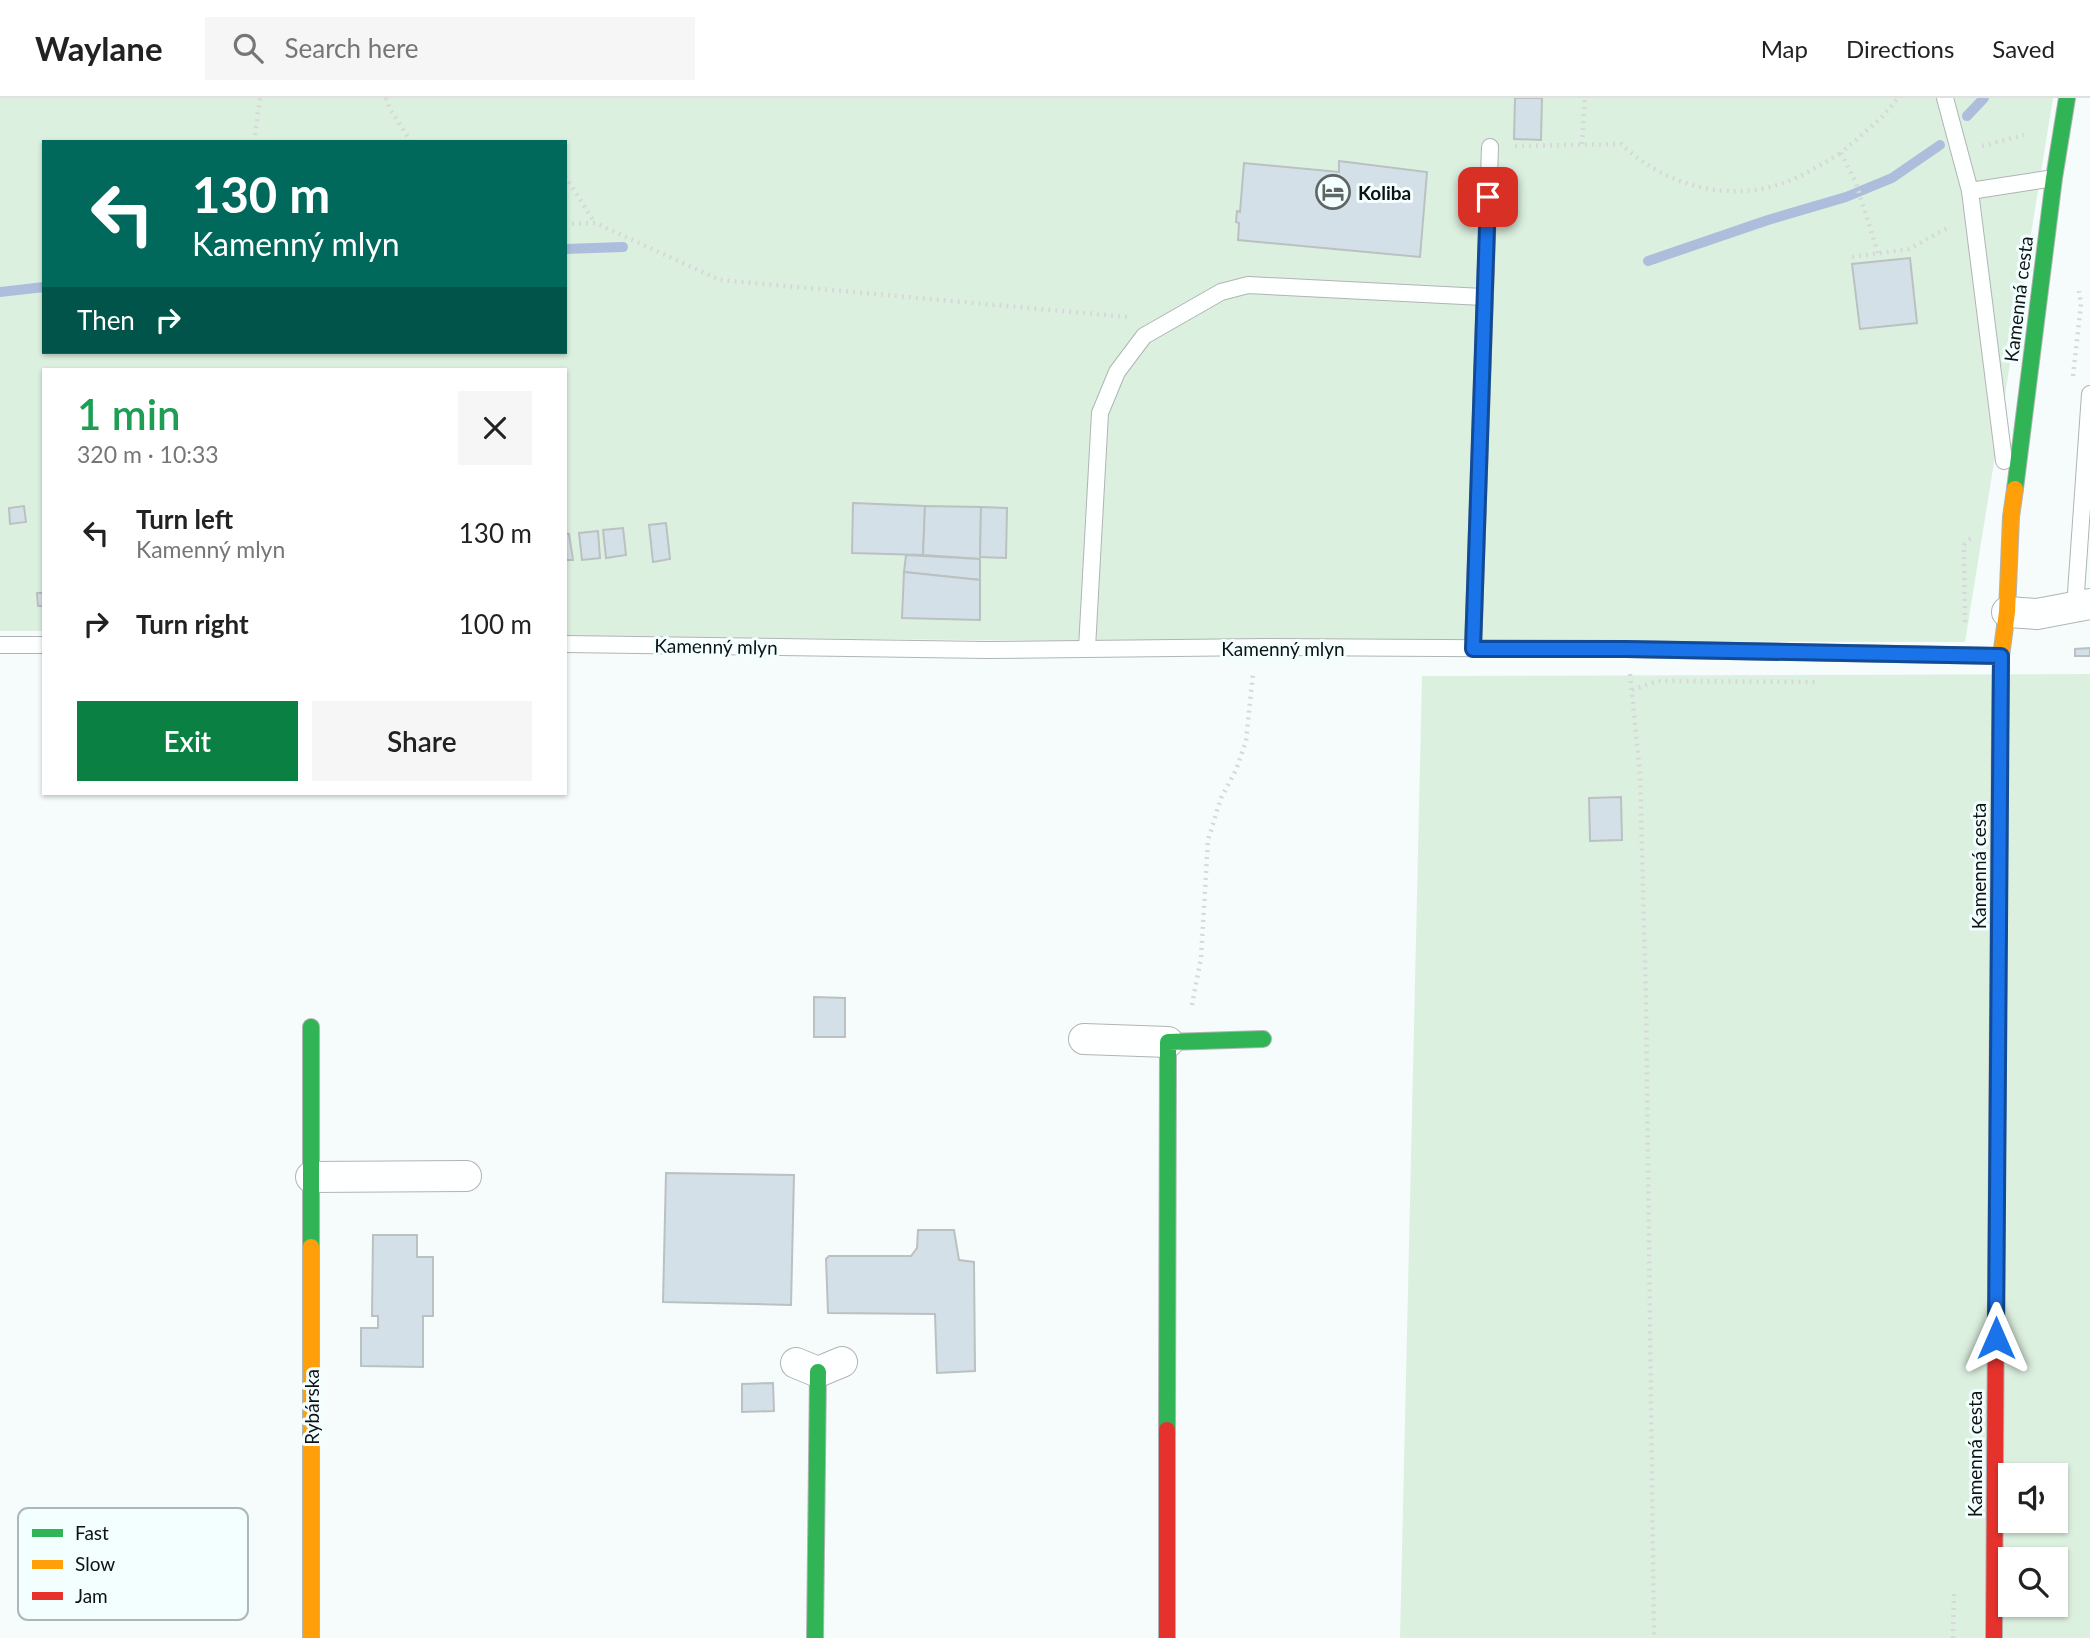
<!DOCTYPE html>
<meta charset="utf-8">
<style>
body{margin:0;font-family:Lato,sans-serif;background:#f6f6f6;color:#222;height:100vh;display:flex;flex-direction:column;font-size:26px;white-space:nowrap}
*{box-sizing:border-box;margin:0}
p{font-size:23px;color:#767676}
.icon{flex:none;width:38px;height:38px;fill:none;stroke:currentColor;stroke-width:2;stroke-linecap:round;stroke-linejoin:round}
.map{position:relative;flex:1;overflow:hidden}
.sheet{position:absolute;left:42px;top:270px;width:525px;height:427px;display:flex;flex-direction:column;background:#fff;border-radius:0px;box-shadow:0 2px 5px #0004}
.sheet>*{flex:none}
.banner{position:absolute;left:42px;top:42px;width:525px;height:214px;border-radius:0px;box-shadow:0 2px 5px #0004;background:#00695c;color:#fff;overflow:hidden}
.tools{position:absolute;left:1998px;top:1365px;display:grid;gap:14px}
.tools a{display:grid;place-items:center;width:70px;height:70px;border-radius:0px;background:#fff;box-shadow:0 2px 5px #0004;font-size:35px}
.pin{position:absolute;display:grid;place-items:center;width:60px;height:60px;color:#fff;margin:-30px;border-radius:14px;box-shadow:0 4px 10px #0006}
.me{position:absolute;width:77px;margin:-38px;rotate:0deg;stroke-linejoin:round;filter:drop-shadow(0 0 5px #0008)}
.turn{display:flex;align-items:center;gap:24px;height:147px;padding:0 35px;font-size:32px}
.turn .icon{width:91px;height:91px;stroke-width:2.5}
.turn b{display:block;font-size:49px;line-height:60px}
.then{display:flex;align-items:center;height:66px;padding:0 35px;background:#0003;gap:14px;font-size:26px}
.round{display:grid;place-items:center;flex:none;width:74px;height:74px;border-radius:0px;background:#f6f6f6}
.head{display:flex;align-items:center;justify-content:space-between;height:119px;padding:0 35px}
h1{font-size:42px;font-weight:600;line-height:52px;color:#1e9e55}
.primary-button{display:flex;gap:14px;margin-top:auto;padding:14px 35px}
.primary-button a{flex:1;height:80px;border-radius:0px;background:#0b8043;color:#fff;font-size:28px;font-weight:600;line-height:80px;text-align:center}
.primary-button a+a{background:#f6f6f6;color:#222}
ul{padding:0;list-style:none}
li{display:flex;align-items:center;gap:21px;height:91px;padding:0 35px}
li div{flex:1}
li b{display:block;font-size:26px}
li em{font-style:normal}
header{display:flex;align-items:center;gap:42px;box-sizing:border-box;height:98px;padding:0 35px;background:#fff;border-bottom:2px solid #e0e0e0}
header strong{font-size:33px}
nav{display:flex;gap:38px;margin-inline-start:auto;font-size:24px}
.search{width:490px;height:63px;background:#f6f6f6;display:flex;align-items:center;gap:18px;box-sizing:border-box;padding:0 24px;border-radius:0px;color:#767676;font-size:26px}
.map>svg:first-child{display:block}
.green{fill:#dcf0e0;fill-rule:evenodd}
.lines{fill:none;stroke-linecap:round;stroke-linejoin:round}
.stream{stroke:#adbedd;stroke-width:10}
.building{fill:#d3e0e7;stroke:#bbc0c1;stroke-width:2}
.lane-casing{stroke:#b0b4b4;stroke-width:18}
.street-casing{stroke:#b0b4b4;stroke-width:32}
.fast-casing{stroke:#b0b4b4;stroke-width:18}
.slow-casing{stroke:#b0b4b4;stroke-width:18}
.jam-casing{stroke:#b0b4b4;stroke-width:18}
.path{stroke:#d7d8d9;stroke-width:4.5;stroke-dasharray:2 5;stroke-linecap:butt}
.lane{stroke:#feffff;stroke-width:16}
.street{stroke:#feffff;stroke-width:30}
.fast{stroke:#30b455;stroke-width:16}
.slow{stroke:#ff9f0a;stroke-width:16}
.jam{stroke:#e5322d;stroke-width:16}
.route-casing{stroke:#114b97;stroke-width:18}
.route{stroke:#1a73e8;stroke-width:12}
.labels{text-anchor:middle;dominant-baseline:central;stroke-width:6;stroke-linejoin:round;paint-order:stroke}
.poi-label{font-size:19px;font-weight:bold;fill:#0e1213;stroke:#f3feff;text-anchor:start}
.street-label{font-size:19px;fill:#0e1213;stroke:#f3feff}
.key{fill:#f3feff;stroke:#aeb7b8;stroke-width:2}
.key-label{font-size:19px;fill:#0e1213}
</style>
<header>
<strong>Waylane</strong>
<div class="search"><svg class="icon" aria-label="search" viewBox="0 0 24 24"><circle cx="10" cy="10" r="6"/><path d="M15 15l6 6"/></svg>Search here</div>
<nav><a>Map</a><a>Directions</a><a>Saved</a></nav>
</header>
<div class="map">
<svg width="2090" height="1540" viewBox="0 0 2090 1540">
<rect width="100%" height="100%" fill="#f6fcfc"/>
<g class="green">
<path d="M0,0H2053L1965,544L1075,543L565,538V271H44V533H0ZM44,44H565V254H44Z"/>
<path d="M2090,576V1540H1400L1422,578ZM2011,1377H2056V1423H2011ZM2011,1461H2056V1507H2011Z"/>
</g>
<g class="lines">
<g class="stream">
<polyline points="1967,18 1984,0"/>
<polyline points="565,151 623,149"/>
<polyline points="1648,163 1768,122 1846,99 1892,80 1940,47"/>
<polyline points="0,194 44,189"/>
</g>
</g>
<g class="building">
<polygon points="1515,0 1542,0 1541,42 1514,41"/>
<polygon points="1339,63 1427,74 1420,159 1238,142 1239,125 1236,124 1237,113 1240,114 1244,65 1339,74"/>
<polygon points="1910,160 1917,225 1860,231 1852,166"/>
<polygon points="853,405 925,408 923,457 852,455"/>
<polygon points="24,408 26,424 10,426 9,410"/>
<polygon points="925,408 981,409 980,461 923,457"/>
<polygon points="981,409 1007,410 1006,460 980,459"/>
<polygon points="666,425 670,461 653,464 649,427"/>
<polygon points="623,430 626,457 606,460 603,432"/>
<polygon points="598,433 600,460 582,462 579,435"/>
<polygon points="565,436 569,436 573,462 565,462"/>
<polygon points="906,457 980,461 980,482 904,474"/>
<polygon points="904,474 980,482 980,522 902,520"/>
<polygon points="37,495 44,495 44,508 38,508"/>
<polygon points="2090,550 2090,558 2075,558 2075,551"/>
<polygon points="1621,699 1622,742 1590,743 1589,700"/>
<polygon points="814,899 845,900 845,939 814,939"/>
<polygon points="666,1075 794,1077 791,1207 663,1204"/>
<polygon points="918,1132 954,1132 959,1162 974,1164 975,1273 937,1275 935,1216 828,1215 826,1161 829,1158 911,1158 917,1150"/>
<polygon points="373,1137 417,1137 417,1159 433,1159 433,1218 423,1218 423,1269 361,1268 361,1230 378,1230 378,1218 372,1218"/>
<polygon points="773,1285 774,1313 742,1314 742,1286"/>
</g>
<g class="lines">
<g class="lane-casing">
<g id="lane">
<polyline points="1945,0 1970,93 2004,363"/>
<polyline points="1970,93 2054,80"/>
<polyline points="2075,509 2090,296"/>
<polyline points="565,546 987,552 1266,549 1626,551 2001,558"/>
<polyline points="0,547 44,547"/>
<polyline points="1087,550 1100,315 1117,274 1144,238 1221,194 1248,187 1483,199"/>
<polyline points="1473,551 1490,49"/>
</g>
</g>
<g class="street-casing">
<g id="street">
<polyline points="2007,514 2037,516 2090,506"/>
<polyline points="1084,941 1168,944"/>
<polyline points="311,1079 466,1078"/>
<polyline points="796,1265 818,1274 842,1264"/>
</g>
</g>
<g class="fast-casing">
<g id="fast">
<polyline points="2015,391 2054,80 2067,0"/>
<polyline points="311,929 311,1149"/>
<polyline points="1996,1199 2000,632"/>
<polyline points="1167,1332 1168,944 1263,941"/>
<polyline points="815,1540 818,1274"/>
</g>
</g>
<g class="slow-casing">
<g id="slow">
<polyline points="2000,632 2001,558 2007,514 2011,419 2015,391"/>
<polyline points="311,1149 311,1540"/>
</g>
</g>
<g class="jam-casing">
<g id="jam">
<polyline points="1167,1540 1167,1332"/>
<polyline points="1994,1540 1996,1199"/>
</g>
</g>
<g class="path">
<polyline points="386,0 390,11 411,44"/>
<polyline points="254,44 260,0"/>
<polyline points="1582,46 1585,0"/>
<path d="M1515,48L1621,46C1658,81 1710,100 1761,91C1790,86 1816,70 1841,55"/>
<polyline points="1982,48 2024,37"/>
<polyline points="565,78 595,125"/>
<polyline points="565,126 595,125 720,182 1128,219"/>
<polyline points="1878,155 1856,85 1841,55 1881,20 1898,0"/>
<polyline points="1852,159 1909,151 1949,129"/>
<polyline points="2073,278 2081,206 2079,193"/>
<polyline points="1965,524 1964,447 1970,441 1973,441"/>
<polyline points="1630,576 1640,676 1646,902 1654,1540"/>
<polyline points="1632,592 1658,583 1816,584"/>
<polyline points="1192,907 1201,860 1208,742 1221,700 1236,672 1246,643 1253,575"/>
<polyline points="1953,1540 1954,1492"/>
</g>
<use href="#lane" class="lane"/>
<use href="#street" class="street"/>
<use href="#fast" class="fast"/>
<use href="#slow" class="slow"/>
<use href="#jam" class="jam"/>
</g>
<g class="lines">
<g class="route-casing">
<polyline id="route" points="1488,99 1473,551 1626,551 2001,558 1996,1240"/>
</g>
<use href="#route" class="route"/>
</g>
<defs>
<g id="hotel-ring" transform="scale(1.75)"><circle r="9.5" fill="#f3feff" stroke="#5f6465" stroke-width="1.5"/><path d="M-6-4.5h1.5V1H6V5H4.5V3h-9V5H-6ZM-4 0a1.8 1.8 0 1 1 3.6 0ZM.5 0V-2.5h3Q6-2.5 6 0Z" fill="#5f6465"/></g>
</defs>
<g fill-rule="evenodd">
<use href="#hotel-ring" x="1333" y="94"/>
</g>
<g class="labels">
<g class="poi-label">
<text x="1358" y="94">Koliba</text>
</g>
<g class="street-label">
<text transform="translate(2018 201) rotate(-83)">Kamenná cesta</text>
<text transform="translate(716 548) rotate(1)">Kamenný mlyn</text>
<text x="1283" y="550">Kamenný mlyn</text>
<text transform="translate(1978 768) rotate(-90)">Kamenná cesta</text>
<text transform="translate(311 1309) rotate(-90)">Rybárska</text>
<text transform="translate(1974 1356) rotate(-90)">Kamenná cesta</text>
</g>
</g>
<rect x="18" y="1410" width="230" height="112" rx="10" class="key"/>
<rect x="32" y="1431" width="31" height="8" fill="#30b455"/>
<rect x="32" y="1462" width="31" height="9" fill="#ff9f0a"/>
<rect x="32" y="1494" width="31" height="8" fill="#e5322d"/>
<g class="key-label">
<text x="75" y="1442">Fast</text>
<text x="75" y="1473">Slow</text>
<text x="75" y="1505">Jam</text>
</g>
</svg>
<div class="tools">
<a><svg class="icon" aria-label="sound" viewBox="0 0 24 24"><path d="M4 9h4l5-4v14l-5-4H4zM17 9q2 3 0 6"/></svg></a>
<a><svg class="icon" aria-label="search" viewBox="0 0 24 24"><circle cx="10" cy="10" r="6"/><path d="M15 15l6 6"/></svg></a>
</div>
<div class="pin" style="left:1488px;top:99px;background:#d93025"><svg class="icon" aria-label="arrive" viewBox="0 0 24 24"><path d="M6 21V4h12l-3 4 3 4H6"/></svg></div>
<svg class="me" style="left:1996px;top:1240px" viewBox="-20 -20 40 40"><path d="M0-17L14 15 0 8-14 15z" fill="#1a73e8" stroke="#fff" stroke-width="4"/></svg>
<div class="banner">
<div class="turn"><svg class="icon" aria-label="left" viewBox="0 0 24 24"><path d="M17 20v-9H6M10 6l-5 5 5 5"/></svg><div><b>130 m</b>Kamenný mlyn</div></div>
<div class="then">Then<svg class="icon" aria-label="right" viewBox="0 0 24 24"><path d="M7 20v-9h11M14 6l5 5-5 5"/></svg></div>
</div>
<section class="sheet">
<div class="head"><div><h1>1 min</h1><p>320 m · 10:33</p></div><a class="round"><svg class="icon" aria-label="close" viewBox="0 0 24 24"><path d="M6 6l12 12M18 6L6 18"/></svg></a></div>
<ul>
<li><svg class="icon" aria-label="left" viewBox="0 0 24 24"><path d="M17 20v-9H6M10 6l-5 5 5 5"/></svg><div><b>Turn left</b><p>Kamenný mlyn</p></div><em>130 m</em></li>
<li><svg class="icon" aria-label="right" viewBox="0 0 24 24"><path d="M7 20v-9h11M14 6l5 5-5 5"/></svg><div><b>Turn right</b></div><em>100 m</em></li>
</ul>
<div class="primary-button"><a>Exit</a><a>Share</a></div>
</section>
</div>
